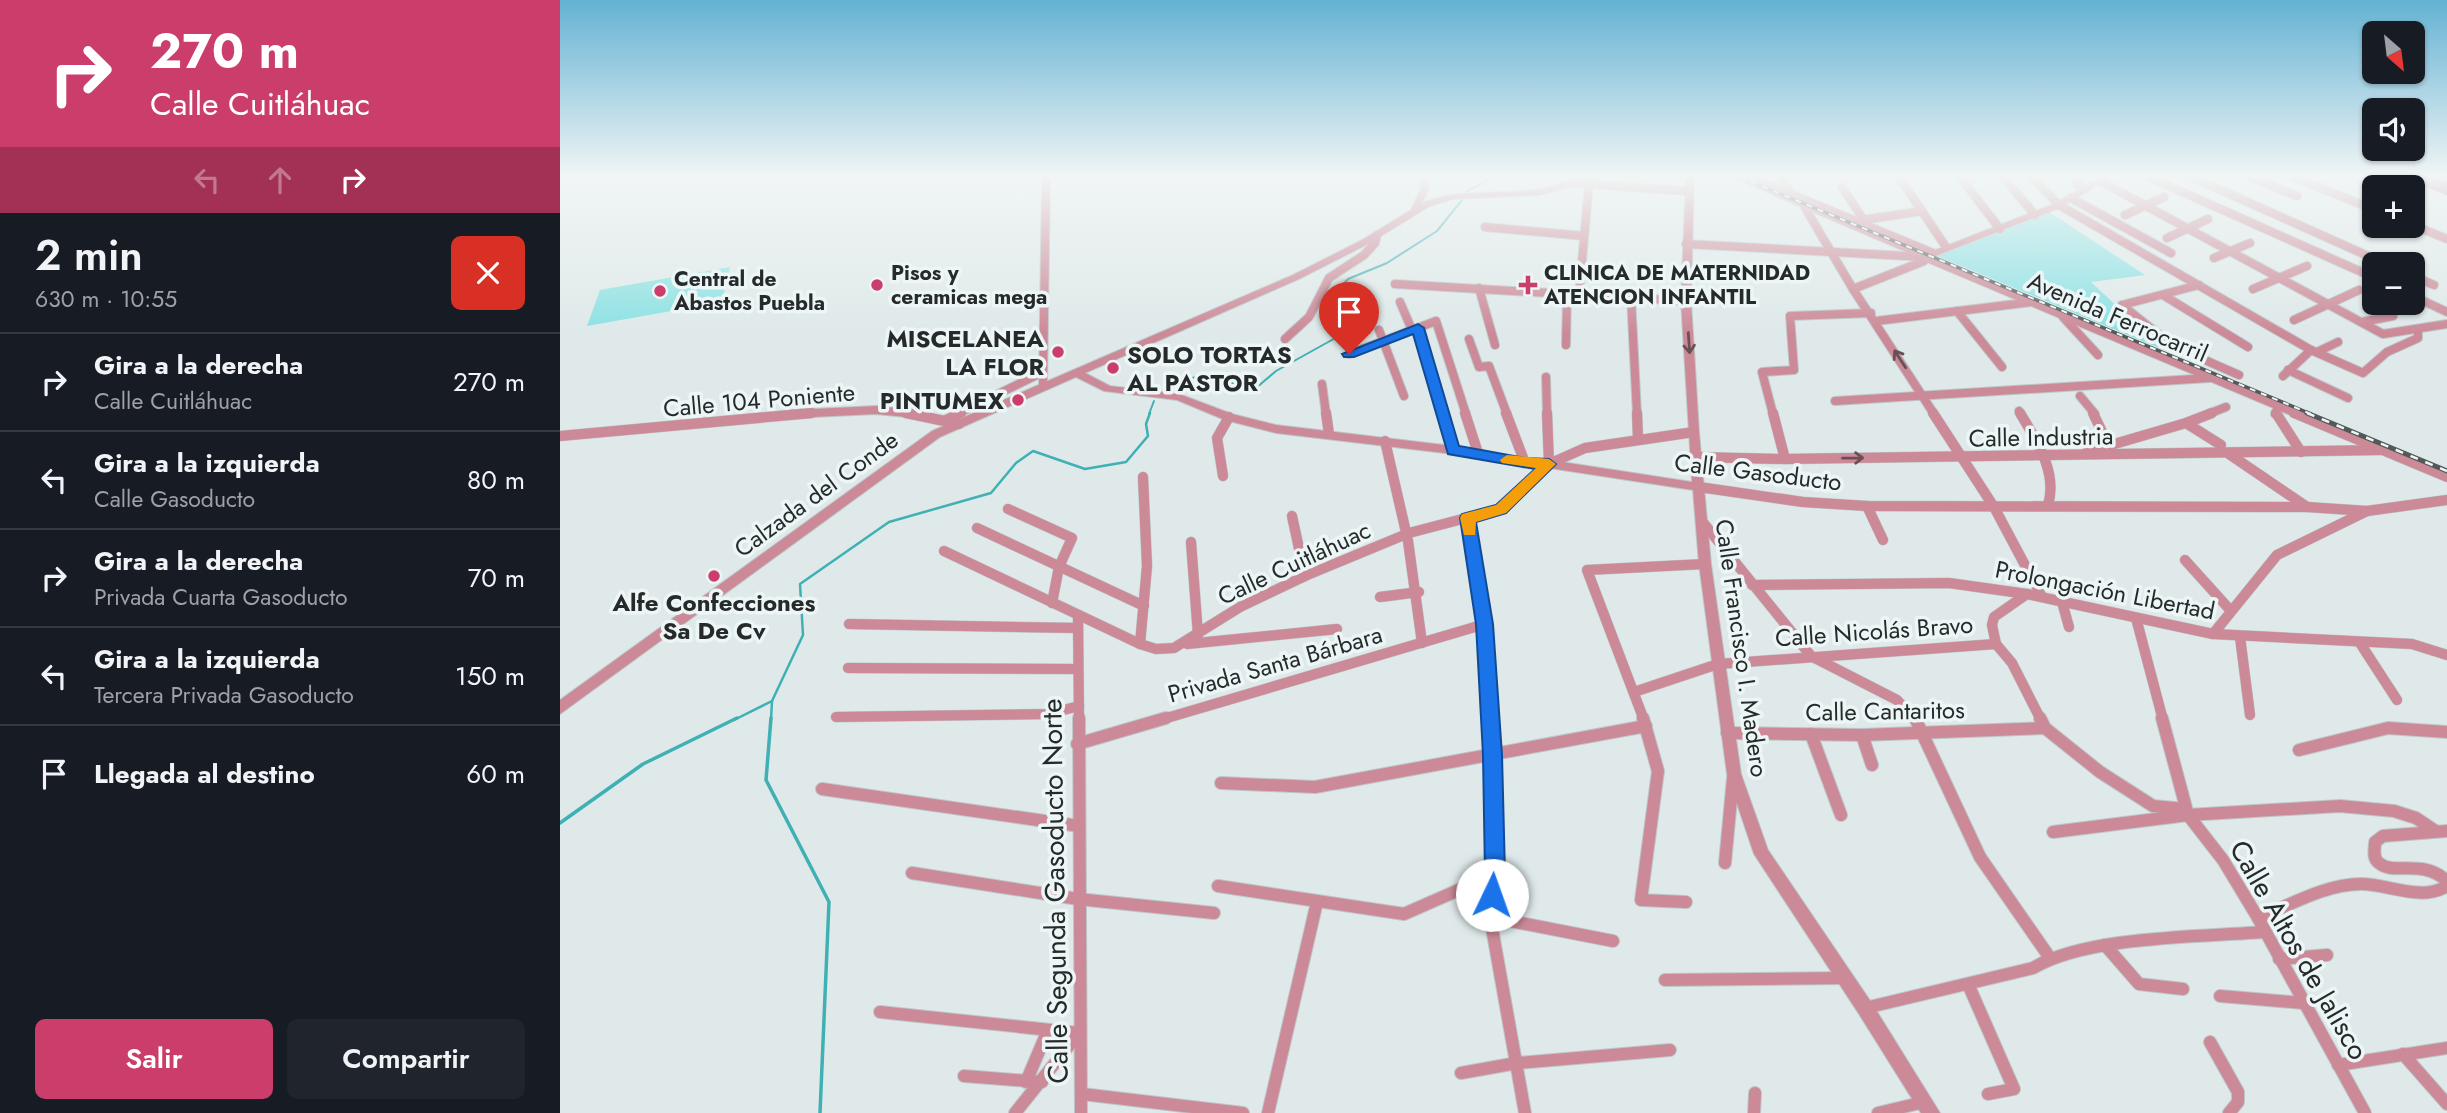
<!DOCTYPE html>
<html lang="es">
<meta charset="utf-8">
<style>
body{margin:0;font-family:Jost,sans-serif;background:#20242c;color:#f1f3f6;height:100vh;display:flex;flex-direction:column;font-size:26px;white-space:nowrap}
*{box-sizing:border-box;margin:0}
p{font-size:23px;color:#9ea1a6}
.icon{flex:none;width:38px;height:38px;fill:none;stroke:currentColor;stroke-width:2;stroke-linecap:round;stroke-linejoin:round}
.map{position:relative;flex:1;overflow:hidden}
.details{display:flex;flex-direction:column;background:#171b24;width:560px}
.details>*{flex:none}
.guide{background:#cb3e6b;color:#fff;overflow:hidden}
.needle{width:46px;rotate:152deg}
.fabs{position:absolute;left:1802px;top:21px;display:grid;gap:14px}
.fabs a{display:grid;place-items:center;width:63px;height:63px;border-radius:10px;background:#171b24;box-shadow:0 2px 5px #0004;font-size:35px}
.pin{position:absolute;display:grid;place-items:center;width:60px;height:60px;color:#fff;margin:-72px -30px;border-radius:50% 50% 50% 0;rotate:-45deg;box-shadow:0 0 7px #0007}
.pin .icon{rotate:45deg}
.me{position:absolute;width:77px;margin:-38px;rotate:3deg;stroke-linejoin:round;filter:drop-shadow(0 0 5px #0008)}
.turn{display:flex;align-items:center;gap:24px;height:147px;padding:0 35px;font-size:32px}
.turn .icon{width:91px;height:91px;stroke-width:2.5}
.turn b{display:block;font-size:49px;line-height:60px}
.lanes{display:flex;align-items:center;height:66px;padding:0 35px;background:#0003;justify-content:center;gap:35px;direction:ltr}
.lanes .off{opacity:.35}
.round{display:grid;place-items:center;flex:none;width:74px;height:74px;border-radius:10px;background:#20242c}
.head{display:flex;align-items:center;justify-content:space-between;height:119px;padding:0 35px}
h1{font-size:42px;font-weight:600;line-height:52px}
.cta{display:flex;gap:14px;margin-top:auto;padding:14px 35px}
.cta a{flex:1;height:80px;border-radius:10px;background:#cb3e6b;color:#fff;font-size:28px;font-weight:600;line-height:80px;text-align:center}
.cta a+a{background:#20242c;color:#f1f3f6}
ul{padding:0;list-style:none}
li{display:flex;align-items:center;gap:21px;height:98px;padding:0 35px;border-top:2px solid #363941}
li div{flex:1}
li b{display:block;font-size:26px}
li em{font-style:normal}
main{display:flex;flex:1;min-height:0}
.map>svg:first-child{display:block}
.green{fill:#8ce1e3}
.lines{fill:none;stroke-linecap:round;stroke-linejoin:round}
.stream-far2{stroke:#3fb0b3;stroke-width:2}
.stream-far1{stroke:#3fb0b3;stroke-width:2.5}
.stream{stroke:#3fb0b3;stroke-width:3.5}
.minor-far2-casing{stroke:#bec7c7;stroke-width:10}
.minor-far1-casing{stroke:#bec7c7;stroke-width:11}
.minor-casing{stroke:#bec7c7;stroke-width:14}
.tertiary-casing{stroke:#bec7c7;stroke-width:2}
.secondary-casing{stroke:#bec7c7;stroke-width:2}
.primary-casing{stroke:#bec7c7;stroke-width:2}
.minor-far2{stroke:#cc8a98;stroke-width:8}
.minor-far1{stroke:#cc8a98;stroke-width:10}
.minor{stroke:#cc8a98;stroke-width:12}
.tertiary{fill:#cc8a98;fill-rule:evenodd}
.secondary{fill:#b95a72;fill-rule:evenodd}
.primary{fill:#a93258;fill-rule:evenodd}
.rail-far1-casing{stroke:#535858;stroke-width:3.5}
.rail-casing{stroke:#535858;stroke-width:5}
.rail-far1{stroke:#ecf6f6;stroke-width:2;stroke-dasharray:6;stroke-linecap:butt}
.rail{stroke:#ecf6f6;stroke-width:2.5;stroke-dasharray:8;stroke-linecap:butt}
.oneway{stroke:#695056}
.route{fill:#1a73e8;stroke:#114b97;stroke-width:2}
.slow{fill:#f59e0b}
.poi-dot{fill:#cb3e6b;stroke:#ecf6f6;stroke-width:2.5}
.labels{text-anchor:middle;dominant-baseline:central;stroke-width:7;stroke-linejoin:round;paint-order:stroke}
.far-poi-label{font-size:21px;font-weight:bold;fill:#272a2a;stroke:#ecf6f6;text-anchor:start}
.street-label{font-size:24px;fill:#272a2a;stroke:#ecf6f6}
.poi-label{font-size:24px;font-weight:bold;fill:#272a2a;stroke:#ecf6f6;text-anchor:end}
.near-street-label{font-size:28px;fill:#272a2a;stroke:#ecf6f6}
</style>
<main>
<section class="details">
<div class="guide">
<div class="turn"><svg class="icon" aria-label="right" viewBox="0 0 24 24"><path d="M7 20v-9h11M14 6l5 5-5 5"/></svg><div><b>270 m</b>Calle Cuitláhuac</div></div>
<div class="lanes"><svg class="icon off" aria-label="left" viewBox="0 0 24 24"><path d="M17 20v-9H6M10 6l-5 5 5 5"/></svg><svg class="icon off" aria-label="ahead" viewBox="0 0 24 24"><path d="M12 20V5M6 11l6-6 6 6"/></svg><svg class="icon" aria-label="right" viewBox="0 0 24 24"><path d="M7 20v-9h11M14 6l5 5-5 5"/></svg></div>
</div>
<div class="head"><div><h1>2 min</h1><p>630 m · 10:55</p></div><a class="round" style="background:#d93025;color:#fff"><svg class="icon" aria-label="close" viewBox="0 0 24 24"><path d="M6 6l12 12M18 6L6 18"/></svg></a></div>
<ul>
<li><svg class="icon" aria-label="right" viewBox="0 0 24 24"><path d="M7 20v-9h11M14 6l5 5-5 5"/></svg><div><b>Gira a la derecha</b><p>Calle Cuitláhuac</p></div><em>270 m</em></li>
<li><svg class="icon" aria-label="left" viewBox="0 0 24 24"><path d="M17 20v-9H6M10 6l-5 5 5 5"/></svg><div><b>Gira a la izquierda</b><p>Calle Gasoducto</p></div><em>80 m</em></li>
<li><svg class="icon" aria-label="right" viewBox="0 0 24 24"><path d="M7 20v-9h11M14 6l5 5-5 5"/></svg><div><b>Gira a la derecha</b><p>Privada Cuarta Gasoducto</p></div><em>70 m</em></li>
<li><svg class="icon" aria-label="left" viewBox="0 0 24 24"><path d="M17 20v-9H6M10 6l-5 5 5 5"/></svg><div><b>Gira a la izquierda</b><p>Tercera Privada Gasoducto</p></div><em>150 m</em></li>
<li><svg class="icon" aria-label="arrive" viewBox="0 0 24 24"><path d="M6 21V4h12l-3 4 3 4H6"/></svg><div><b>Llegada al destino</b></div><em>60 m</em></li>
</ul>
<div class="cta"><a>Salir</a><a>Compartir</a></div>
</section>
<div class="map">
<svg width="1887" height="1113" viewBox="0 0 1887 1113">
<rect width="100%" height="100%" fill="#dfe9e9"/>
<g class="green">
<polygon points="1489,212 1585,275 1531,282 1604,350 1377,256"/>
<polygon points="170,267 162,302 27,326 40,290"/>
</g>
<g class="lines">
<g class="stream-far2">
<polyline points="906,192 933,177"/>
<polyline points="605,386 639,376 696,388 716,371 779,336 766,303 788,279 827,263 877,231 902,200"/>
<polyline points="589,414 594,401"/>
</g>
<g class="stream-far1">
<polyline points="174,720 212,701"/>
<polyline points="211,720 212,701 243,635 240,584 329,522 431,493 456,463 473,451 525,469 566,462 588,436 586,424 590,413"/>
</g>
<g class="stream">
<polyline points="211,718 206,780 269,902 260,1113"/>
<polyline points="0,823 83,764 177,718"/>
</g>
<g class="minor-far2-casing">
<g id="minor-far2">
<polyline points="1190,177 1373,253"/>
<polyline points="1221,177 1231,194"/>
<polyline points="1339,177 1386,247"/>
<polyline points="1400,177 1440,229"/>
<polyline points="1443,177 1475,215"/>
<polyline points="1472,177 1499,205 1751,350 1803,373 1827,352 1858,338 1858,329"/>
<polyline points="1516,177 1517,184 1525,189"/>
<polyline points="1589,177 1815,278"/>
<polyline points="1632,177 1826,264"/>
<polyline points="1690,177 1737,196"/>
<polyline points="1734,177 1815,210"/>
<polyline points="1540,181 1823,334 1887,324"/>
<polyline points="1012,183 1128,191"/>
<polyline points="1282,187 1303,219"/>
<polyline points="1511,198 1611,253"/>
<polyline points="1244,206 1293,289 1374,414"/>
<polyline points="1565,215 1604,197"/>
<polyline points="1296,221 1362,211"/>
<polyline points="1853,225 1887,239"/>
<polyline points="925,227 1024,236"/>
<polyline points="1607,238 1648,219"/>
<polyline points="1126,244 1365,257 1738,414"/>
<polyline points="1654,258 1690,243"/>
<polyline points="1853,276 1874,285"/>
<polyline points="835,284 1126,301"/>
<polyline points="919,288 935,345"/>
<polyline points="1293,289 1364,261 1365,257"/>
<polyline points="1693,289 1747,266"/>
<polyline points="1019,294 1029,184"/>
<polyline points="1603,295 1688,347"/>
<polyline points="1853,296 1887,312"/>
<polyline points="1071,297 1077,414"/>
<polyline points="840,302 852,330"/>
<polyline points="1562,305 1613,346 1679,375"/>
<polyline points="1562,305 1639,285"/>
<polyline points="1397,311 1442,367"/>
<polyline points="1503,317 1538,355"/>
<polyline points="1734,320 1799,290"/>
<polyline points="1316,321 1472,302"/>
<polyline points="1802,322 1833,316"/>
<polyline points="858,328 883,414"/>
<polyline points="819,330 844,396"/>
<polyline points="725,339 749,317 769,278 804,255 815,243 817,235"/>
<polyline points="909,339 919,367 929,366 947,414"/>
<polyline points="1006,345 1007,294"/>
<polyline points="1757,352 1778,342"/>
<polyline points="789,354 876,321 906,414"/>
<polyline points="1728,370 1788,398"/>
<polyline points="1723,376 1751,350"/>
<polyline points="986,377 987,414"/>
<polyline points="762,384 766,414"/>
<polyline points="483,386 486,177"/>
<polyline points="1520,396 1535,414"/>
<polyline points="1275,401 1650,378"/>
<polyline points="1459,411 1461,414"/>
<polyline points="232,414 316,410 357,414"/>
<polyline points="397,414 481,373"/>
<polyline points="1213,414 1202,372 1234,370 1230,316 1311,313"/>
<polyline points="1648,414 1666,407"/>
<polyline points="1715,414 1719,405"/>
</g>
</g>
<g class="minor-far1-casing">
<g id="minor-far1">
<polyline points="346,413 399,424"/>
<polyline points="766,413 769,434"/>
<polyline points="882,413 893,450"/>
<polyline points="905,413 918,453"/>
<polyline points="946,413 965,463"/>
<polyline points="987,413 989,464"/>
<polyline points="1077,413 1078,439"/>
<polyline points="1213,413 1225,459"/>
<polyline points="1373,413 1434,507 1482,597"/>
<path d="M1460,413C1476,440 1498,472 1488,505"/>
<polyline points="1533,413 1543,434 1539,448"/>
<polyline points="1716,413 1741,452"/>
<polyline points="1734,413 1887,477"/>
<polyline points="386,420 401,413"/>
<polyline points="1626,423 1661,445"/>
<polyline points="0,436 252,413"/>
<polyline points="825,441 848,541 862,643"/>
<polyline points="1527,452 1626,423 1652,413"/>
<polyline points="1669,454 1747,507"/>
<polyline points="1136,457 1225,459 1821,450"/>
<polyline points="663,476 657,438 669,417"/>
<polyline points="1139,487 1243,502 1307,506 1747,507 1807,511 1887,500"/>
<polyline points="1307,506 1323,540"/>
<polyline points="448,509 512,538 499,567 492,603"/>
<polyline points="732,516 745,576"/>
<polyline points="908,518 925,624 930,720"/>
<polyline points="1141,520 1251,656 1337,700 1356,720"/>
<polyline points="417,528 584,606"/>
<polyline points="631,542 638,635"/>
<polyline points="384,551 580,644 596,649 614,648 680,607 745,576 849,533 941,509 989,464 1025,448 1134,432"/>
<polyline points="1625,560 1671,611"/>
<polyline points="1192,585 1389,583 1467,594 1653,634 1852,644 1887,655"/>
<polyline points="1467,594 1434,617 1432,625 1436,644 1452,663 1481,720"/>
<polyline points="820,597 859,592"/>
<polyline points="1502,602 1509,627"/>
<polyline points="518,615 519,720"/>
<polyline points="1576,618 1603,720"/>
<polyline points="289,624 518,628"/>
<polyline points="1653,634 1717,555 1807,511"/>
<polyline points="1680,637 1690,715"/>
<polyline points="1800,643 1837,700"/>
<polyline points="580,644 587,566 583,477"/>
<polyline points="627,644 777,629"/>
<polyline points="288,668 517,669"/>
<polyline points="1074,692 1158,664 1436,644"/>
<polyline points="276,717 488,714 519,706"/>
<polyline points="600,720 925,624"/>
<polyline points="1084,720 1027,570 1145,564"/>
</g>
</g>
<g class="minor-casing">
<g id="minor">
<polyline points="519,718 521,1113"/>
<polyline points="930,718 935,874 930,917 965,1113"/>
<polyline points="1083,718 1098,771 1081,900 1126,902"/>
<polyline points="1355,718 1420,857 1490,958"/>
<polyline points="1480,718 1485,728 1540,772 1593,806 1626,809"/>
<polyline points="1602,718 1628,815 1663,860 1698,918 1805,1113"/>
<polyline points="1167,733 1302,735 1485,728"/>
<polyline points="1251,734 1281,815"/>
<polyline points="1302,735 1312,765"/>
<polyline points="517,744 606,718"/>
<polyline points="1739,750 1828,728 1887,732"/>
<polyline points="661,783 755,787 1086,726"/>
<polyline points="262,789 519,826"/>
<path d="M1887,831L1823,836L1815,842C1815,849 1812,858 1819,863C1834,876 1862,858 1887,881"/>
<polyline points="1493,832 1628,815 1780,806 1834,811 1856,818 1874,830"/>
<polyline points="1165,863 1173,778"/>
<polyline points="352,873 518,899 654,913"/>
<polyline points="658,886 844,914 935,874"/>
<polyline points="930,917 1053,941"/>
<path d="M1698,918C1730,905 1766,884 1801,884C1829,884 1861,902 1887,886"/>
<polyline points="1545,945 1579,984 1623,989"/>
<polyline points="1719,959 1767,955"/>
<polyline points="1105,980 1284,978"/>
<polyline points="1408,984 1454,1089 1428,1094"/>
<polyline points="1660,996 1743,1003"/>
<path d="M1305,1008L1473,968C1527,936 1639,937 1704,932"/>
<polyline points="320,1012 519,1033"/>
<polyline points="1650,1042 1678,1092 1678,1102 1669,1113"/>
<polyline points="1843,1054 1887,1104"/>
<polyline points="1778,1065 1887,1048"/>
<polyline points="901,1073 957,1063 1110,1050"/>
<polyline points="404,1076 482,1082"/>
<polyline points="466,1082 488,1030"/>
<polyline points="522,1094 683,1113"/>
<polyline points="455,1113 519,1033"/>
<polyline points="708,1113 757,902"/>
<polyline points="1194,1113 1195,1093"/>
<polyline points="1318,1113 1364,1102"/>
</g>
</g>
<g class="tertiary-casing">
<g id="tertiary">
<path d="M860,177H868L869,188L862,203C900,187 941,196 981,189C998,186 1012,177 1028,177L1007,188L980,195L893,199L870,206L808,244L739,279L525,373L550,386L619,394L672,414L716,425L918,449L965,459L989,460L1132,482L1121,301L1126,177H1134L1131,301L1139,432L1151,564L1181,774L1208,850L1311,1002L1380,1113H1361L1299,1014L1194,854L1167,774L1139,564L1133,490L989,468L965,467L918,457L716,433L665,420L617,400L544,391L516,377L380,437L0,714V700L372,431L733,275L802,240L851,210L861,188Z"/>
<polygon points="1171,177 1182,177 1365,254 1496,203 1540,177 1550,177 1502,207 1365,260"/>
</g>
</g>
<g class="secondary-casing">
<g id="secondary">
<polygon points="1843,177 1857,177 1887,189 1887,195"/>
<polygon points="1880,177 1887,177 1887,181"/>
</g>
</g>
<g class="primary-casing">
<polygon id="primary" points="1859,177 1874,177 1887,182 1887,189"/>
</g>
<use href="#minor-far2" class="minor-far2"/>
<use href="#minor-far1" class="minor-far1"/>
<use href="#minor" class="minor"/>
<use href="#tertiary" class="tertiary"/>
<use href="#secondary" class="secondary"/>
<use href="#primary" class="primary"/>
<g class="rail-far1-casing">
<polyline id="rail-far1" points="1180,177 1751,414"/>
</g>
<g class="rail-casing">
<polyline id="rail" points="1747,413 1887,471"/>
</g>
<use href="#rail-far1" class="rail-far1"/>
<use href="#rail" class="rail"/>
</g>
<defs><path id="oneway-shaft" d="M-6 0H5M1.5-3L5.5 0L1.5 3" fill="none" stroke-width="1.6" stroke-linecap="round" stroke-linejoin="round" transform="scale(1.75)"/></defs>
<g class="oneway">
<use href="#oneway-shaft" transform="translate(1129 343) rotate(86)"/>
<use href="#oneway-shaft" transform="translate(1340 359) rotate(-123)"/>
<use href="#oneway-shaft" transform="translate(1293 458) rotate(-1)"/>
</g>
<linearGradient id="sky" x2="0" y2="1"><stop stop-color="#64b2d3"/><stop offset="0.53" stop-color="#f1f5f5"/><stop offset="1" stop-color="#f1f5f5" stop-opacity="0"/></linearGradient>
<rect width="1887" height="333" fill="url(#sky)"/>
<polygon class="route" points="858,324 864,328 899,446 965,458 989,459 996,464 946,513 916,522 933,624 942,755 945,874 940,902 932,905 925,902 922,895 925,874 923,755 916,624 900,518 902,514 936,505 975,469 888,454 853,334 794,357 784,357 782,354"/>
<polygon class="slow" points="947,455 989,459 996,464 946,513 916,522 915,535 904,535 900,518 902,514 936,505 976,468 942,463 940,460"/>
<g class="poi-dot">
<circle cx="317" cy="285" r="7"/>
<path d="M964.5 274.5h7v7h7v7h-7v7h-7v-7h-7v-7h7z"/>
<circle cx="100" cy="291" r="7"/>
<circle cx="498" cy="352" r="7"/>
<circle cx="553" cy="368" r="7"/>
<circle cx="458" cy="400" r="7"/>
<circle cx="154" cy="576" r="7"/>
</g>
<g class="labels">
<g class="far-poi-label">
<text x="331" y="273">Pisos y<tspan x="331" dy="24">ceramicas mega</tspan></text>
<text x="984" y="273">CLINICA DE MATERNIDAD<tspan x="984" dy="24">ATENCION INFANTIL</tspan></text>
<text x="114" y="279">Central de<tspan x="114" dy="24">Abastos Puebla</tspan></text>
</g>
<g class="street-label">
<text transform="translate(1558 317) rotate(23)">Avenida Ferrocarril</text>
<text transform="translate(199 400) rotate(-5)">Calle 104 Poniente</text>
<text transform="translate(1481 437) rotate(-1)">Calle Industria</text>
<text transform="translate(1198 472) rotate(7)">Calle Gasoducto</text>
<text transform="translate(256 494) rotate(-36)">Calzada del Conde</text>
<text transform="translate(734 563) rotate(-25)">Calle Cuitláhuac</text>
<text transform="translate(1545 590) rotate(11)">Prolongación Libertad</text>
<text transform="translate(1314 631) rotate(-4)">Calle Nicolás Bravo</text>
<text transform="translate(1182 648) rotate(82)">Calle Francisco I. Madero</text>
<text transform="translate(715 664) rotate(-16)">Privada Santa Bárbara</text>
<text transform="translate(1325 711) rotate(-1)">Calle Cantaritos</text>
</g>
<g class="poi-label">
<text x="484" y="338">MISCELANEA<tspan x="484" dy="28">LA FLOR</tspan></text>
<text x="567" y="354" text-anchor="start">SOLO TORTAS<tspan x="567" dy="28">AL PASTOR</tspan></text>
<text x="444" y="400">PINTUMEX</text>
<text x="154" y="602" text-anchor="middle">Alfe Confecciones<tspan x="154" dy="28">Sa De Cv</tspan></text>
</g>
<g class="near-street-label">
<text transform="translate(495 891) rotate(-91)">Calle Segunda Gasoducto Norte</text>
<text transform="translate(1739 950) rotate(60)">Calle Altos de Jalisco</text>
</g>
</g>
</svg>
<div class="fabs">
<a><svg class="needle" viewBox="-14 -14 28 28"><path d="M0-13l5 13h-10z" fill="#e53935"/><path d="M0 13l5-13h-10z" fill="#9ea1a6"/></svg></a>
<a><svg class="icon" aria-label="sound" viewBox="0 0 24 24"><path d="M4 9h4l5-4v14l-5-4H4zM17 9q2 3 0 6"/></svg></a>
<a>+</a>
<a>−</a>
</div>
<div class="pin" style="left:789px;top:354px;background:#d93025"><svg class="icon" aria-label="arrive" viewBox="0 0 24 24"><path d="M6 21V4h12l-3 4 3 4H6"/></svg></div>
<svg class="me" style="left:932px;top:895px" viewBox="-20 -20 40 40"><circle r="19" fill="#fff"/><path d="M0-13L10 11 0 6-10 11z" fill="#1a73e8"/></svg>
</div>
</main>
